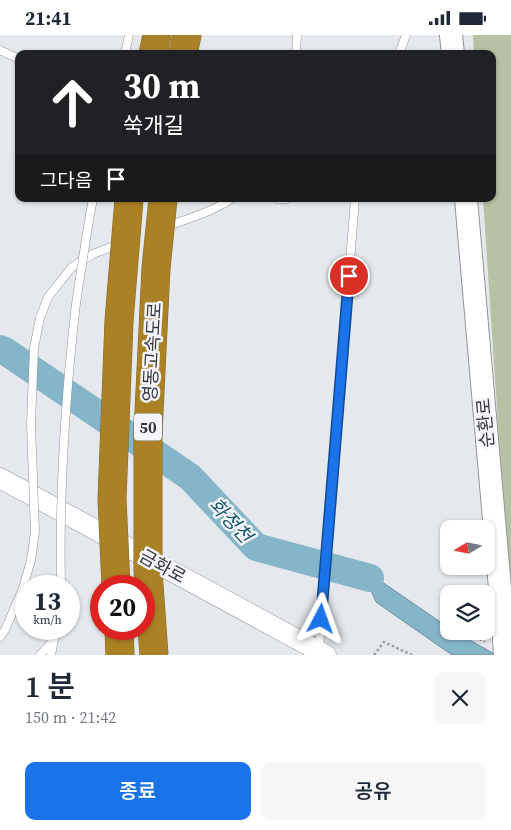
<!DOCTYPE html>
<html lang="ko">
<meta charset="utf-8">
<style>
body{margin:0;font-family:"Source Serif 4","Noto Sans KR",serif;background:#f6f6f7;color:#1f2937;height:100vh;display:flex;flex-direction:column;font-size:19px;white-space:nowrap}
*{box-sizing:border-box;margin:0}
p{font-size:16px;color:#747a83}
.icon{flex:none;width:28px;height:28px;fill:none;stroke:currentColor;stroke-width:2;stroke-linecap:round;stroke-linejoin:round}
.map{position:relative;height:620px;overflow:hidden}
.side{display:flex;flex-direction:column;background:#fff;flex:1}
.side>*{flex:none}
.banner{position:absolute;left:15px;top:15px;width:481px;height:152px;border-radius:10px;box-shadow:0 1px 4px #0004;background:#202124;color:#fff;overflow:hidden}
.needle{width:32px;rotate:260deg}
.fabs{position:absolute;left:440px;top:485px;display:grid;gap:10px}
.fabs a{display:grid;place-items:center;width:55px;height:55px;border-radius:10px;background:#fff;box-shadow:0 1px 4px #0004;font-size:25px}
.speed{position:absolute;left:15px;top:540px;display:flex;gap:10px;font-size:25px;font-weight:700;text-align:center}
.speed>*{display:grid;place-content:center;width:65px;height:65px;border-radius:50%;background:#fff;box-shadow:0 1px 4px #0004;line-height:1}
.speed small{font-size:12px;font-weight:400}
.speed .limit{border:8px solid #d22;background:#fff;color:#111}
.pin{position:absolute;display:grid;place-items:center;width:42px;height:42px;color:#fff;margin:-21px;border:2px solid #fff;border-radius:50%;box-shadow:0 1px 5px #0007}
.me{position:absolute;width:55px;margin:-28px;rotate:4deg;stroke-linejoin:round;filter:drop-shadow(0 0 4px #0008)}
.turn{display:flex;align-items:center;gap:18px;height:105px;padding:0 25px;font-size:22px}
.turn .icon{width:65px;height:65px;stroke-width:2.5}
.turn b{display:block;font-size:35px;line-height:42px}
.then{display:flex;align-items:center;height:48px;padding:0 25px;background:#0003;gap:10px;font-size:19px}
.round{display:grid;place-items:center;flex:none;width:52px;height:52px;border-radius:10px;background:#f6f6f7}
.overview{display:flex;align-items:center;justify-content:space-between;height:85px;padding:0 25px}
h1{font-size:30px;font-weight:600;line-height:38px}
.primary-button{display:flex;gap:10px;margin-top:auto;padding:10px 25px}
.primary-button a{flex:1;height:58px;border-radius:10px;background:#1a73e8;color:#fff;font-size:20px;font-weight:600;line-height:58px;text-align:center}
.primary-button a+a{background:#f6f6f7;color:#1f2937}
.status{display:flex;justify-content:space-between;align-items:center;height:35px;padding:0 25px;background:#fff;direction:ltr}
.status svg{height:14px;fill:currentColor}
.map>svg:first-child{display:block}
.green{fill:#b8c1a3}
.water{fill:#85b5c9;stroke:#6d8f9e}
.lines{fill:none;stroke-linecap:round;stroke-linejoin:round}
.river{stroke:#85b5c9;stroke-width:28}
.service-casing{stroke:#919397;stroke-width:9}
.tertiary-casing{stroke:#919397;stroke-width:21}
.secondary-casing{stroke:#919397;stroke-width:24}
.motorway-casing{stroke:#81672c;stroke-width:29}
.path{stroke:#9d9fa1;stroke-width:2.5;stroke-dasharray:2.5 2.5;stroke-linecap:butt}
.service{stroke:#fff;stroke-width:8}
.tertiary{stroke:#fff;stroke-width:20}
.secondary{stroke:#fff;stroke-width:22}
.motorway{stroke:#aa8125;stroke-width:28}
.service-bridge-casing{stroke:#919397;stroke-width:9;stroke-linecap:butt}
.motorway-bridge-casing{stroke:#81672c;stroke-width:29;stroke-linecap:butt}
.service-bridge{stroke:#fff;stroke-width:8}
.motorway-bridge{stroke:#aa8125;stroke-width:28}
.route-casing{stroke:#114b97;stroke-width:12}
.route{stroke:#1a73e8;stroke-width:9}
.labels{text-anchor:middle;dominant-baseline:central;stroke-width:5;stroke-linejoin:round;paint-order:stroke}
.shield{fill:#f3f5fa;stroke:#6f7072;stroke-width:1}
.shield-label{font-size:16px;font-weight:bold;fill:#363738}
.street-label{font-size:18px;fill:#363738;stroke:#f3f5fa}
.water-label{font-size:19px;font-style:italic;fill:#135368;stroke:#f3f5fa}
</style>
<div class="status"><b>21:41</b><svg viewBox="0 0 49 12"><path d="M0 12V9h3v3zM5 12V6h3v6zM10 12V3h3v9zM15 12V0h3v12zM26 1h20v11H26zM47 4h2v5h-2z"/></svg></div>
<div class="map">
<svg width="511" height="620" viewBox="0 0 511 620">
<rect width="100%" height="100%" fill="#e5e8ec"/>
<polygon class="green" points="473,0 511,0 511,568 510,567 483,164 492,164 492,19 474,19"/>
<polygon class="water" points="333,530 369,538 449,593 449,596 454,596 496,620 452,620 376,567 369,551 334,538"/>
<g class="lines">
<polyline class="river" points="0,314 5,316 190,442 256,512 370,543"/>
<g class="service-casing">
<g id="service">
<polyline points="0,15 19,24"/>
<polyline points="125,19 129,0"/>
<polyline points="296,19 297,0"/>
<polyline points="399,19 406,0"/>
<polyline points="278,164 286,164"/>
<path d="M165,192C187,184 212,177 231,164"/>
<polyline points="40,283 48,262 72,232 93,219 119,209"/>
<polyline points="0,602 5,595 23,553"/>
<polyline points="319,614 355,164"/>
<polyline points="40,620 53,606"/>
<polyline points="51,620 56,594"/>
</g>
</g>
<g class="tertiary-casing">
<polyline id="tertiary" points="0,443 326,620"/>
</g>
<g class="secondary-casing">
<g id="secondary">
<polyline points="451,0 453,19"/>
<polyline points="466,164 502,576 505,620"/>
</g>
</g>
<g class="motorway-casing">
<g id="motorway">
<polyline points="153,19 157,0"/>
<polyline points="183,19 187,0"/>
<polyline points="119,594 120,620"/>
</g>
</g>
<g class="path">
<polyline points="467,596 485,607"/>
<polyline points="374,620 384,607 412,620"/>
<polyline points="482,620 486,613"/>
</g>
<use href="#service" class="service"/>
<use href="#tertiary" class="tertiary"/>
<use href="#secondary" class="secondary"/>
<use href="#motorway" class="motorway"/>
<g class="service-bridge-casing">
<g id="service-bridge">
<path d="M61,551C59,460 65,368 75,277C79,245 85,212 90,179L93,164"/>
<polyline points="23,553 31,525 35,497 31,389 34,313 40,283"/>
</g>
</g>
<g class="motorway-bridge-casing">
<g id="motorway-bridge">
<polyline points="116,551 112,464 119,286 129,164"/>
<polyline points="154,620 148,536 148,397 156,233 163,164"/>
</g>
</g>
<use href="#service-bridge" class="service-bridge"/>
<use href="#motorway-bridge" class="motorway-bridge"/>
</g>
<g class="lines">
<g class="route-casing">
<polyline id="route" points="321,584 349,241"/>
</g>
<use href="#route" class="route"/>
</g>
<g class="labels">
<rect class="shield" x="134" y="378.5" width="28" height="27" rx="4"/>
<g class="shield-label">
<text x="148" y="392">50</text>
</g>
<g class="street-label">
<text transform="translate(152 317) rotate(-87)">영동고속도로</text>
<text transform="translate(485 388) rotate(-95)">순환로</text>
<text transform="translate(163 531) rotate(29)">금화로</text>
</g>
<g class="water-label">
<text transform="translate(231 485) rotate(47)">화정천</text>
</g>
</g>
</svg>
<div class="fabs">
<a><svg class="needle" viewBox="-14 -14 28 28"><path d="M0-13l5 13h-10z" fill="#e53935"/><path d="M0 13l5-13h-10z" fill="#747a83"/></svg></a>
<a><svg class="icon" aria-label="layers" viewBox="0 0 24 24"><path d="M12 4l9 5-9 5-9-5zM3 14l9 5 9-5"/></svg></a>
</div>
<div class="speed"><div>13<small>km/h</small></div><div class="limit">20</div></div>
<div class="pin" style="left:349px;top:241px;background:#d93025"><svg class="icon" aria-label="arrive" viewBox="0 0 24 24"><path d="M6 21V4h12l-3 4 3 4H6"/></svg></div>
<svg class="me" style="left:321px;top:584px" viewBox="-20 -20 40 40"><path d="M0-17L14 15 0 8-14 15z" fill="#1a73e8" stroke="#fff" stroke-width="4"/></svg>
<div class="banner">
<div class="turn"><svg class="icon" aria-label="ahead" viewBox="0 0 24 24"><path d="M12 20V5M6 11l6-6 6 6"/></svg><div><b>30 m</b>쑥개길</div></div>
<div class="then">그다음<svg class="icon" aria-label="arrive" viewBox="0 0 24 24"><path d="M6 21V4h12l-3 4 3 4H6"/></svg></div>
</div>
</div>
<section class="side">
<div class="overview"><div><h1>1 분</h1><p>150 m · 21:42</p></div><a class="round"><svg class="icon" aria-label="close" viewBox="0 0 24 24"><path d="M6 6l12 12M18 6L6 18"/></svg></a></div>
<div class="primary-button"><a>종료</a><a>공유</a></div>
</section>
